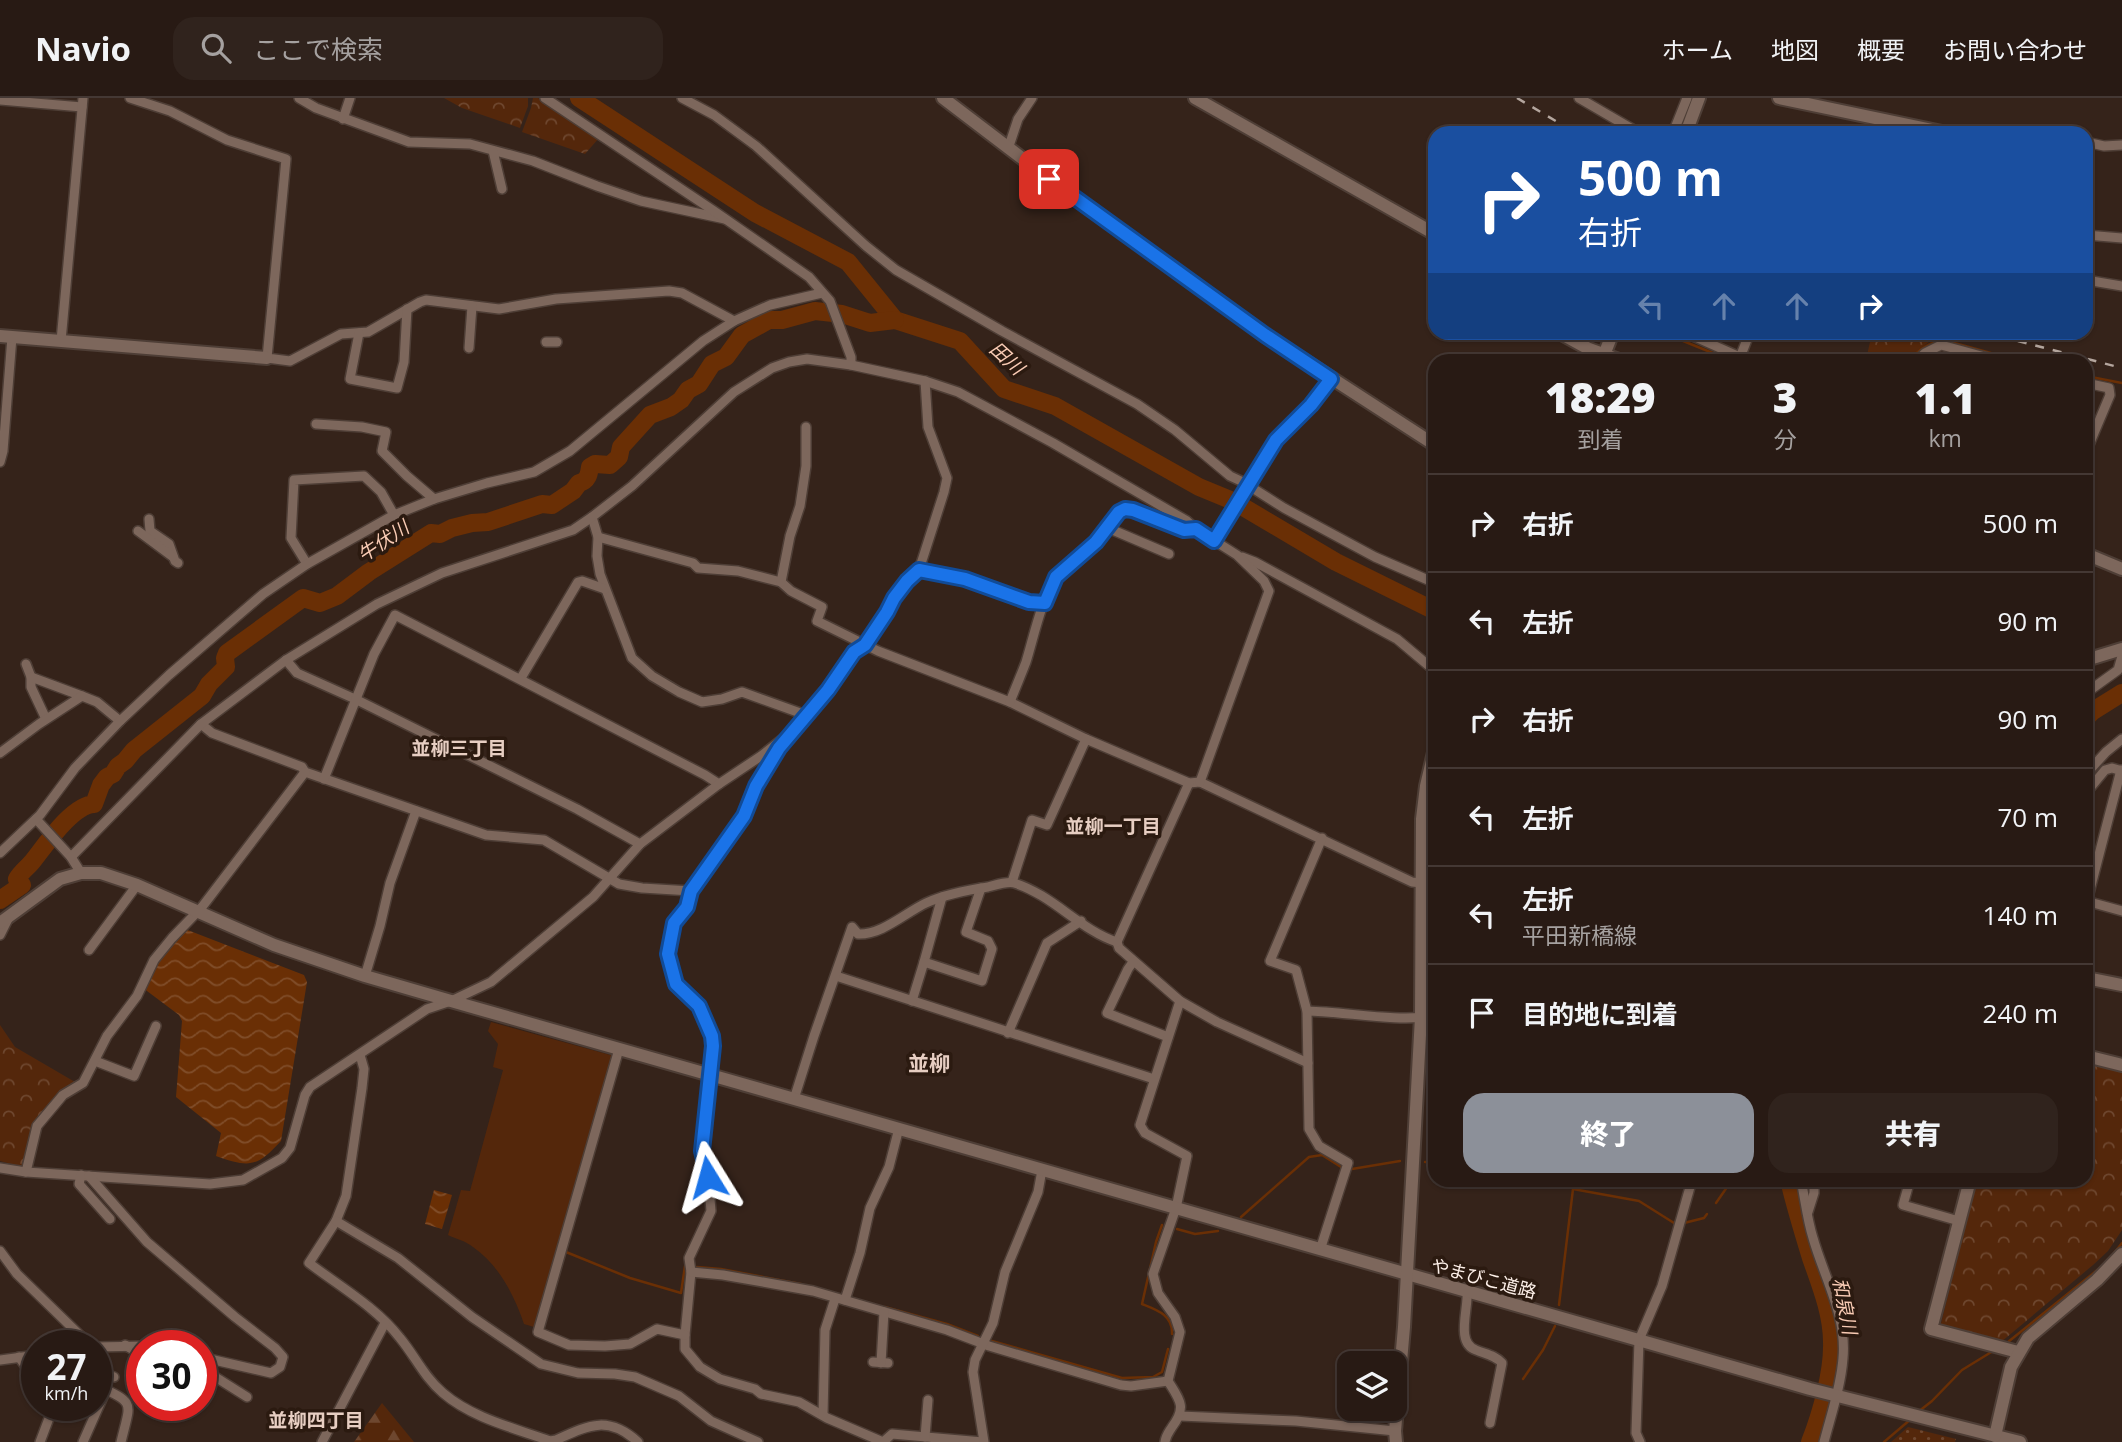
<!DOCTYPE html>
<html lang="ja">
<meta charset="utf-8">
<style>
body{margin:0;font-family:"Open Sans","Noto Sans JP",sans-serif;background:#30231d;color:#f1f3f6;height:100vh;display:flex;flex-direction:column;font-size:26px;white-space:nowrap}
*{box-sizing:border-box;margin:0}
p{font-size:23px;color:#a5a1a0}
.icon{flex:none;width:38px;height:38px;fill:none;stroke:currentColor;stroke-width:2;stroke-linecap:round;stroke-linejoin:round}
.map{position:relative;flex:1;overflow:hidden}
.panel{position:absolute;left:1428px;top:256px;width:665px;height:833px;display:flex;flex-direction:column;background:#281a14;border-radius:21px;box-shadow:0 2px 5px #0004,0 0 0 2px #443834}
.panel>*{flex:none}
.top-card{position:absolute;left:1428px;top:28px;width:665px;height:214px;border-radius:21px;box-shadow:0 2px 5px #0004,0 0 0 2px #443834;background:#1a4fa0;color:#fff;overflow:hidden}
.buttons{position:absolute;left:1337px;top:1253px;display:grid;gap:14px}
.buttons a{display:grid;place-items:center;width:70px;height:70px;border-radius:14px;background:#281a14;box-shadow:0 2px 5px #0004,0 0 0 2px #443834;font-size:35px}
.speed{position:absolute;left:21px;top:1232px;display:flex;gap:14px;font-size:35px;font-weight:700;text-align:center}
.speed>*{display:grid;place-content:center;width:91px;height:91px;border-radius:50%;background:#281a14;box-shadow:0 2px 5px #0004,0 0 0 2px #443834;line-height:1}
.speed small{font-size:18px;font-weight:400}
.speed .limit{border:10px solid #d22;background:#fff;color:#111}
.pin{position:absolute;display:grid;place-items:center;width:60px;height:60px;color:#fff;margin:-30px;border-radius:14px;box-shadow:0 4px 10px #0006}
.me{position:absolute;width:77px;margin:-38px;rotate:352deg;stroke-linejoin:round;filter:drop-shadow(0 0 5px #0008)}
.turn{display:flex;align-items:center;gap:24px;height:147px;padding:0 35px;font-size:32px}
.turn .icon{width:91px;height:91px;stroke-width:2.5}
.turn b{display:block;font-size:49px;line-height:60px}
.lanes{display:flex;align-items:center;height:66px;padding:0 35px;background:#0003;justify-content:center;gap:35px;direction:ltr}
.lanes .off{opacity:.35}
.eta{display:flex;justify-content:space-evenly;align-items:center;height:119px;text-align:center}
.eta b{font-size:42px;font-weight:800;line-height:49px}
.button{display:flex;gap:14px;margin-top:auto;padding:14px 35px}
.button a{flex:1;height:80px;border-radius:21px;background:#8c9099;color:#fff;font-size:28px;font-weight:800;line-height:80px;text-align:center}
.button a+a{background:#30231d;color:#f1f3f6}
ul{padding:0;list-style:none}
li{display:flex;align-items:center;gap:21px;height:98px;padding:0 35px;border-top:2px solid #443834}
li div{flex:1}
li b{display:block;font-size:26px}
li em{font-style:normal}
header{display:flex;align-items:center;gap:42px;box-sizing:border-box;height:98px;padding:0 35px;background:#281a14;border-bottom:2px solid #443834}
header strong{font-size:33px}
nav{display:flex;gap:38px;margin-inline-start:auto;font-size:24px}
.search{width:490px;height:63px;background:#30231d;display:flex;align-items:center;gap:18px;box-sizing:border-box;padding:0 24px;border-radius:21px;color:#a5a1a0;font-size:26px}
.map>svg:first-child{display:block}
.grass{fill:url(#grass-dots)}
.forest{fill:url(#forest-firs)}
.park{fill:url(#park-crowns)}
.pitch{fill:#54270b}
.water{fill:url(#water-waves)}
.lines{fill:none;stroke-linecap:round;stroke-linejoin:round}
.stream{stroke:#6a2f05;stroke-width:2.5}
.river{stroke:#6a2f05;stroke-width:18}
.street-casing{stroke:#4e3e36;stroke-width:12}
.secondary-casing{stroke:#4e3e36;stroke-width:16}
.street{stroke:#7d675c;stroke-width:9}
.secondary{stroke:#7d675c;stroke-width:12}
.rail{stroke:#b4a69e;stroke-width:2.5;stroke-dasharray:9 9;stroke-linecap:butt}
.route-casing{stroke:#114b97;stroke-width:18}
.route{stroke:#1a73e8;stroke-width:12}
.labels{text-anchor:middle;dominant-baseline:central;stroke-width:7;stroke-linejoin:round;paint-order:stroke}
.street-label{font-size:18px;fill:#fdf0e9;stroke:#2b1a10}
.water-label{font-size:19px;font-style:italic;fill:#f9cbb4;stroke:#2b1a10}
.neighbourhood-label{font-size:19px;font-weight:bold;fill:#e7cec2;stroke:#2b1a10}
.quarter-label{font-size:21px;font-weight:bold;fill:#e7cec2;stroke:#2b1a10}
</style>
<header>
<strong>Navio</strong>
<div class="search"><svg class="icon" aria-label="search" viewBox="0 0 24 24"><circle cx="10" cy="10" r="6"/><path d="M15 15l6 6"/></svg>ここで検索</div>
<nav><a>ホーム</a><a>地図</a><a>概要</a><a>お問い合わせ</a></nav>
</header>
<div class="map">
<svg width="2122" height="1344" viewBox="0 0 2122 1344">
<defs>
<pattern id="grass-dots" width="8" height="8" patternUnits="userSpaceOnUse" patternTransform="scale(1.75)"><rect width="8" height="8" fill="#54270b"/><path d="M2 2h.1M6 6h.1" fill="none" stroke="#6e472f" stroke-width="1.8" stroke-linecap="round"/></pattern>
<pattern id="forest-firs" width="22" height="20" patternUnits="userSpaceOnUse" patternTransform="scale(1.75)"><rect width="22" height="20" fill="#54270b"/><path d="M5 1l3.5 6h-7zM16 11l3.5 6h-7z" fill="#6e472f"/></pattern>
<pattern id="park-crowns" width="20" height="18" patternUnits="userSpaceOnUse" patternTransform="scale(1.75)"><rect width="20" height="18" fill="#54270b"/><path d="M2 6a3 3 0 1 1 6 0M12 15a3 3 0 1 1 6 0" fill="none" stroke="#6e472f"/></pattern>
<pattern id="water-waves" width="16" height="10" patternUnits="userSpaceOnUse" patternTransform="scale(1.75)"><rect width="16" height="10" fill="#6a2f05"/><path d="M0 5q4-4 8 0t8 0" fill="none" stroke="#804d29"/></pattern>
</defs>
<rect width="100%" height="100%" fill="#35231a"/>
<polygon class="grass" points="1908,1329 1956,1341 1955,1344 1891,1344"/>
<polygon class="forest" points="382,1305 414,1344 354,1344"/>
<g class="park">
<polygon points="444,0 528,0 528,8 520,30 462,10"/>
<polygon points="533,0 538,0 599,40 585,56 522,34 531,10"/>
<path d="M1872,235V234L1935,235C1931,247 1915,250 1910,262H1866Z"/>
<polygon points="0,927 15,949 75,984 59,997 36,1024 23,1069 0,1063"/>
<polygon points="2086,964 2122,973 2122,1132 2108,1153 2093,1167 2001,1244 1940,1229 1977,1082 2086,1082"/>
</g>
<path class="pitch" d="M491,924L614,958L537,1228L534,1229L524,1226C514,1197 499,1167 473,1149C466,1143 456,1141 448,1137L461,1092L470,1093L503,972L493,969L498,946L488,933Z"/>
<g class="water">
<path d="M185,831L304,877L307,884L281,1043C257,1069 250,1070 216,1058L221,1035L176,999L182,923L179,917L143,890L157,864Z"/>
<polygon points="434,1092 452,1097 442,1131 425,1126"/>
</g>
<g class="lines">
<g class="stream">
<polyline points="1661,234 1730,262"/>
<path d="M1912,262C1916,251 1929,247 1940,241L2016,262"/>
<polyline points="2086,278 2122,285"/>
<polyline points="1425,1064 1435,1064"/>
<polyline points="1352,1071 1400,1063"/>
<polyline points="1542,1082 1560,1088"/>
<polyline points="1716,1105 1732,1082"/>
<polyline points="1241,1119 1309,1059 1322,1057 1341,1069"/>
<polyline points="1684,1125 1704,1120 1707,1116"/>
<path d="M1162,1127L1156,1144L1142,1206C1157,1212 1173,1217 1172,1236"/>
<polyline points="1177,1131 1195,1136 1218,1133"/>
<polyline points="566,1154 630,1180 681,1195 685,1168"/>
<polyline points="2111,1159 2122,1145"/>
<polyline points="697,1169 721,1171 801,1186"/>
<polyline points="1559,1207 1573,1091 1639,1103 1674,1125"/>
<polyline points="885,1209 947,1226 978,1238"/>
<polyline points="992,1243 1122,1280 1153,1279 1162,1274 1168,1251"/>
<polyline points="2008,1244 2101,1169"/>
<polyline points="1523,1281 1543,1252 1555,1228"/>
<polyline points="1918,1314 1932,1303 1962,1272 1993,1253"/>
<polyline points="1884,1344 1911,1321"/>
</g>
<g class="river">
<polyline points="579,0 755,115 848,164 895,222 960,243 1004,291 1055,308 1199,389 1233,403 1336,464 1435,513"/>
<polyline points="2086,620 2093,613 2122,595"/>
<path d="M0,802L22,787L17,781C21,774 27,770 32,764C45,748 72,707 94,706L101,687L107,679L113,676L118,668L125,663L134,652L202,598L209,586L226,569L225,560L227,555L303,500L320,505L337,498L369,474L431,435L440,436L452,430L472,425L488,424L542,406L552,407L573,393L579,385C588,383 589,376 590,369L595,366L610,367L619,359L621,349L650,317L671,309L681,302L688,292L699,286L712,266L726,259L742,237L769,222H782L815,213L842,216L870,225L895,222"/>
<path d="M1789,1082C1795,1108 1803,1134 1811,1160C1820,1186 1832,1215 1832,1244C1833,1274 1821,1316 1810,1344"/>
</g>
<g class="street-casing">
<g id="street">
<polyline points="130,0 170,13 227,42 286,61 267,260 290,263 341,236 368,234 420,204 426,202 499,211 556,201 669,193 682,195 734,223"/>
<polyline points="299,0 316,10 409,44 470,46 533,63 597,88 641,103 725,121"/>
<polyline points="545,0 714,113 809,179 830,203 851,259 851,267"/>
<polyline points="682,0 714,17 756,48 866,148 896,172 1002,233 1137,306 1175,332 1230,378 1243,384 1284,410 1375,459 1435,485"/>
<polyline points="1579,0 1639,35"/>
<polyline points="0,2 82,9"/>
<polyline points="343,21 350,0"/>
<polyline points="1673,35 1687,0"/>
<polyline points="2086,44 2104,48 2122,47"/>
<polyline points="1008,51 1018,21 1032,0"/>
<polyline points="493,53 502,91"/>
<polyline points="2086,137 2122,140"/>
<polyline points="2086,182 2122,188"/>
<polyline points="1684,234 1740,259"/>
<polyline points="359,235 350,281 397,290 404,264 407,211"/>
<polyline points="61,243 83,0"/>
<polyline points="546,244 557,244"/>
<polyline points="469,250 472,208"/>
<polyline points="1739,262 1750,234"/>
<polyline points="1918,262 1925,255 1941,247 1996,262"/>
<polyline points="2086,285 2109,290 2110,297 2086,354"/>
<polyline points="316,326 362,329 386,334 382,353 407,378 434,401"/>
<polyline points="0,364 3,353 12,239"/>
<polyline points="592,419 598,439 597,458 600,476 632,560 652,578 679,594 702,604 722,601 742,594 803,616 806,619"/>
<polyline points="149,421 150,433 169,446 175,463 178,465"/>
<polyline points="1108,430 1169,456"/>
<polyline points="138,433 173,459"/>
<polyline points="598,439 693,465 698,470 738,473 781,484 791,493 822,509 817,523 878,553 1010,604 1086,641 1189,685 1200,684 1412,784 1422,785"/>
<polyline points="1214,443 1276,342 1311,307 1331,281"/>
<polyline points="1242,459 1255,464 1397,541 1435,573"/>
<polyline points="307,466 291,440 294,382 364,378 381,394 394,417"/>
<polyline points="919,472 965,481 1029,504 1045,504"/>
<polyline points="781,484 790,438 800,408 806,368 806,329"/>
<polyline points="286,562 297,575 355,601 577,711 640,746"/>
<polyline points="26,566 31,579 31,589 46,621"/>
<polyline points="31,579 82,598"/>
<polyline points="521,580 578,484 582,483 605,491"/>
<polyline points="2086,595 2118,572 2122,558"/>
<path d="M1010,604C1015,591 1021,577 1026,564C1033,542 1043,494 1058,478C1070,464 1086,455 1098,441C1109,429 1115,411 1133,412L1184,432L1196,431L1237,457L1264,483L1269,493L1200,684"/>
<polyline points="201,626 212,635 302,669 305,674 486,737 544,742 619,786 642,790 691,793 687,809 674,826 668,856 675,886 699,908 712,938 713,948 702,1053 708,1078 711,1113 689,1160 691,1174 685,1237 685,1251 700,1269 720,1281 755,1291 761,1296 799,1304 827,1320 883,1344 892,1336 983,1344"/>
<polyline points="0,655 39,626 82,598 97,604 120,623"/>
<polyline points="2086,676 2106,654 2122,641"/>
<polyline points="324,681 374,556 395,517 705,677 719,686"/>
<polyline points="1189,685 1117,844 1119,850 1180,903 1217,924 1308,965"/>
<polyline points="2086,695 2105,672 2112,670 2122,673"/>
<polyline points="36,721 71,759 81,775"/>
<polyline points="0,755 40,717 75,670 120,623 169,577 263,496 307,466 394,417 434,401 487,385 534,374 570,353 703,243 734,223 770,207 822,195"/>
<polyline points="71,759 201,626 286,562 377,506 442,475 573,432 592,419 632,388 734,294 772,270 789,264 807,261 851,267 925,283 958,294 1053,345 1187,423 1196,431"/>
<polyline points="1012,784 1032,722 1047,727 1086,641"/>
<polyline points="691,793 744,718 756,688 782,646"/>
<polyline points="2086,803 2122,813"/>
<polyline points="2087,803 2121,672"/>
<polyline points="0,837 9,819"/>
<polyline points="89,852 137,787"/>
<polyline points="924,864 942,799"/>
<polyline points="1133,864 1128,871 1107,915 1168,939"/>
<polyline points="365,878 380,828 390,785 416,713"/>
<polyline points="836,878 1154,981"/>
<polyline points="912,903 924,864 982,883 992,851 988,843 966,834 981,790"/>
<path d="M1307,913C1349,914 1393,924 1435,918"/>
<polyline points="1008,935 1047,845 1081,823"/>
<polyline points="619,951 538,1234 569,1247 605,1248 630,1246 657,1231 685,1237"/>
<path d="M360,957L364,971L362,990L346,1098L336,1123L309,1165C339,1188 376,1209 400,1240C415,1258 424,1279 443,1295C472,1320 514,1330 550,1343L556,1342C589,1327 608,1317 638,1344"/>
<polyline points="95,963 134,978 156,928"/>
<path d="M794,1001L814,938L852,829L858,836C882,837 905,815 926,805C946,796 967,792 988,789C996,787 1007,783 1014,785C1053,797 1080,832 1117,844"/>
<polyline points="0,1070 26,1074 210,1086 243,1082 282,1060 290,1050 305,997 310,989 427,911 451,903 491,884 593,799 640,746 719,686 761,658 789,636 806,619 854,554 865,546 888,514 894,500 907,483 919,472 944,394 947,380 928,329 925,283"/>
<polyline points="26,1074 37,1028 63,997 83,985 107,938 137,898 154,862 172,840 202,809 305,674"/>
<polyline points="81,1077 79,1086 110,1121"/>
<polyline points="89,1078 147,1144 235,1219 275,1250 283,1259 280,1269 271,1275 201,1259"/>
<path d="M1801,1082C1805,1101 1807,1121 1813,1140C1824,1179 1847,1218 1843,1260C1841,1288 1831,1317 1824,1344"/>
<polyline points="1910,1082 1903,1107 1959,1123"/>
<polyline points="1808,1114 1814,1095 1814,1082"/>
<polyline points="336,1123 398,1160 472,1219 541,1266 578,1275 615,1276 635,1279 679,1298 711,1323 758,1344"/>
<polyline points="1320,1152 1348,1065 1319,1048 1309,1031 1307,913 1296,872 1270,863 1322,740"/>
<polyline points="0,1153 17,1176 91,1248"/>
<polyline points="691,1174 723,1177 813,1193 947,1232 989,1248 1121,1287 1131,1288 1168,1283"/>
<path d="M1467,1193C1469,1210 1455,1245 1476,1252C1485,1256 1495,1257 1502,1265L1490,1325"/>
<polyline points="845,1202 860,1155 870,1110 889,1069 899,1030"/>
<polyline points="125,1247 142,1257"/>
<polyline points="96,1249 146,1248"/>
<polyline points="19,1259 26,1269 37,1270"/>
<polyline points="0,1262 37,1257"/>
<polyline points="873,1264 888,1265"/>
<polyline points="881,1265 884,1214"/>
<polyline points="201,1270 247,1299"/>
<polyline points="96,1272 114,1279"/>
<path d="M96,1287C136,1306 131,1302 121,1344"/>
<polyline points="823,1317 825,1232 835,1201"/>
<polyline points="1180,1318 1296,1323 1395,1333"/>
<polyline points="925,1339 928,1302"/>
<polyline points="40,1344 54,1307"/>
<polyline points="83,1344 106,1292"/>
<polyline points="322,1344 385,1225"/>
<polyline points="984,1344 973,1274 975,1262 993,1225 1005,1174 1038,1094 1042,1072"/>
<path d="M1165,1344C1166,1337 1169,1334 1172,1329C1187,1309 1180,1302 1168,1283L1180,1234L1175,1219L1158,1195L1153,1176L1176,1110L1187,1058L1145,1035L1140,1027L1180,903"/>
<polyline points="1640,1344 1636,1335 1639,1242 1662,1188 1692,1082"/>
</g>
</g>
<g class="secondary-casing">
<g id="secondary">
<polyline points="943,0 1069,96 1265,237 1435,347"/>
<polyline points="1195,0 1435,136"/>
<polyline points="1779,0 1947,35"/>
<polyline points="1686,35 1699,0"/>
<polyline points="1558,234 1589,251 1619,262"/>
<polyline points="0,238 267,260"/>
<polyline points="1602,262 1613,234"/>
<polyline points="2086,456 2122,471"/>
<polyline points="2086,562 2122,551"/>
<polyline points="0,825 60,781 81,775 101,775 137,787 274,847 365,878 451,903 1810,1291 2020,1344"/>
<polyline points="2086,880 2122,887"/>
<polyline points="2086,958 2122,967"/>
<polyline points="1970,1082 1931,1231 2018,1254"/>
<polyline points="1995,1338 2011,1269 2028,1240 2097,1182 2122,1156"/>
<polyline points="1396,1344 1395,1333 1404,1229 1421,919 1422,721 1426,688 1435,650"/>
</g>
</g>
<use href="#street" class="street"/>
<use href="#secondary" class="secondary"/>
<g class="rail">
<polyline points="1517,0 1576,35"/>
<polyline points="1962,234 1992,244"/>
<polyline points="1983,234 2122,270"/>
</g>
</g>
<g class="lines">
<g class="route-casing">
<polyline id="route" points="708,1079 702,1053 713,948 712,938 699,908 676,886 668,856 674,825 687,809 691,793 744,718 756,688 779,650 828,592 854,554 865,547 887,514 894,500 907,483 919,472 965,481 1029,504 1045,505 1056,479 1096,444 1119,414 1125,411 1133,412 1184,432 1196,431 1214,443 1276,342 1311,307 1331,281 1265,237 1049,81"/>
</g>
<use href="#route" class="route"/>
</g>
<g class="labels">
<g class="street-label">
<text transform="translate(1484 1180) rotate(15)">やまびこ道路</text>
</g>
<g class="water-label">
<text transform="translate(1007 260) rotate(42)">田川</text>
<text transform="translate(383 443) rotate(-34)">牛伏川</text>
<text transform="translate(1845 1208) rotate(79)">和泉川</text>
</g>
<g class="neighbourhood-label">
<text x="459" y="650">並柳三丁目</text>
<text x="1113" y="728">並柳一丁目</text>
<text x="316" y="1322">並柳四丁目</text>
</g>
<g class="quarter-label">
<text x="929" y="965">並柳</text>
</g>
</g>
</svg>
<div class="buttons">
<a><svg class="icon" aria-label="layers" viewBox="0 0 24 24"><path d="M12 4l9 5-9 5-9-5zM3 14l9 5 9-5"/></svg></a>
</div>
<div class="speed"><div>27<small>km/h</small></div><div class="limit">30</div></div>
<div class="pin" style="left:1049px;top:81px;background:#d93025"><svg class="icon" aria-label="arrive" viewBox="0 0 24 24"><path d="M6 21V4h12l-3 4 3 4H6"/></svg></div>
<svg class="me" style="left:708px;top:1079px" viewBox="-20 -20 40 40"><path d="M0-17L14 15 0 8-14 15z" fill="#1a73e8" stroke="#fff" stroke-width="4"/></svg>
<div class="top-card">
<div class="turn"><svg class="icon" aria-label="right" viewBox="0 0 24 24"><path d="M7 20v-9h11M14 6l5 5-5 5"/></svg><div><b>500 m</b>右折</div></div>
<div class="lanes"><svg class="icon off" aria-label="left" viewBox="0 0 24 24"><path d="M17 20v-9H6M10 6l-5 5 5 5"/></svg><svg class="icon off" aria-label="ahead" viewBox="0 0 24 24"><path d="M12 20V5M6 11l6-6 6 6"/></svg><svg class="icon off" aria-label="ahead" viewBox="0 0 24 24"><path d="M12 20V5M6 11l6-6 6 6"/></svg><svg class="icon" aria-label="right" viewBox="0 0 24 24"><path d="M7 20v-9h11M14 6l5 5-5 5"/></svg></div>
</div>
<section class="panel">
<div class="eta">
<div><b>18:29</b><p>到着</p></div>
<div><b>3</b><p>分</p></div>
<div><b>1.1</b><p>km</p></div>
</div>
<ul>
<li><svg class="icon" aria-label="right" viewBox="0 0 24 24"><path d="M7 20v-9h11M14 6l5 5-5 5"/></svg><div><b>右折</b></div><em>500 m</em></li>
<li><svg class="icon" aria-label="left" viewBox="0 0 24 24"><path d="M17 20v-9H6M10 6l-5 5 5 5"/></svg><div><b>左折</b></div><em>90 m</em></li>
<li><svg class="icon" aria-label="right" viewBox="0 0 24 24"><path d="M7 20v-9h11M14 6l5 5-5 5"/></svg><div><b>右折</b></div><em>90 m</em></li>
<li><svg class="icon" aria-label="left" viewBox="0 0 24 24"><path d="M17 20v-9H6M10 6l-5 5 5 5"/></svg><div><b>左折</b></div><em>70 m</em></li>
<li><svg class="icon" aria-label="left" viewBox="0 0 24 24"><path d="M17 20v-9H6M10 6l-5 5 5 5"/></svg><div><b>左折</b><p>平田新橋線</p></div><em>140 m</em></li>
<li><svg class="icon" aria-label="arrive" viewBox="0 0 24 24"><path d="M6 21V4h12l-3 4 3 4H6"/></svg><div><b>目的地に到着</b></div><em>240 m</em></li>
</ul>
<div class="button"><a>終了</a><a>共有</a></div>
</section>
</div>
